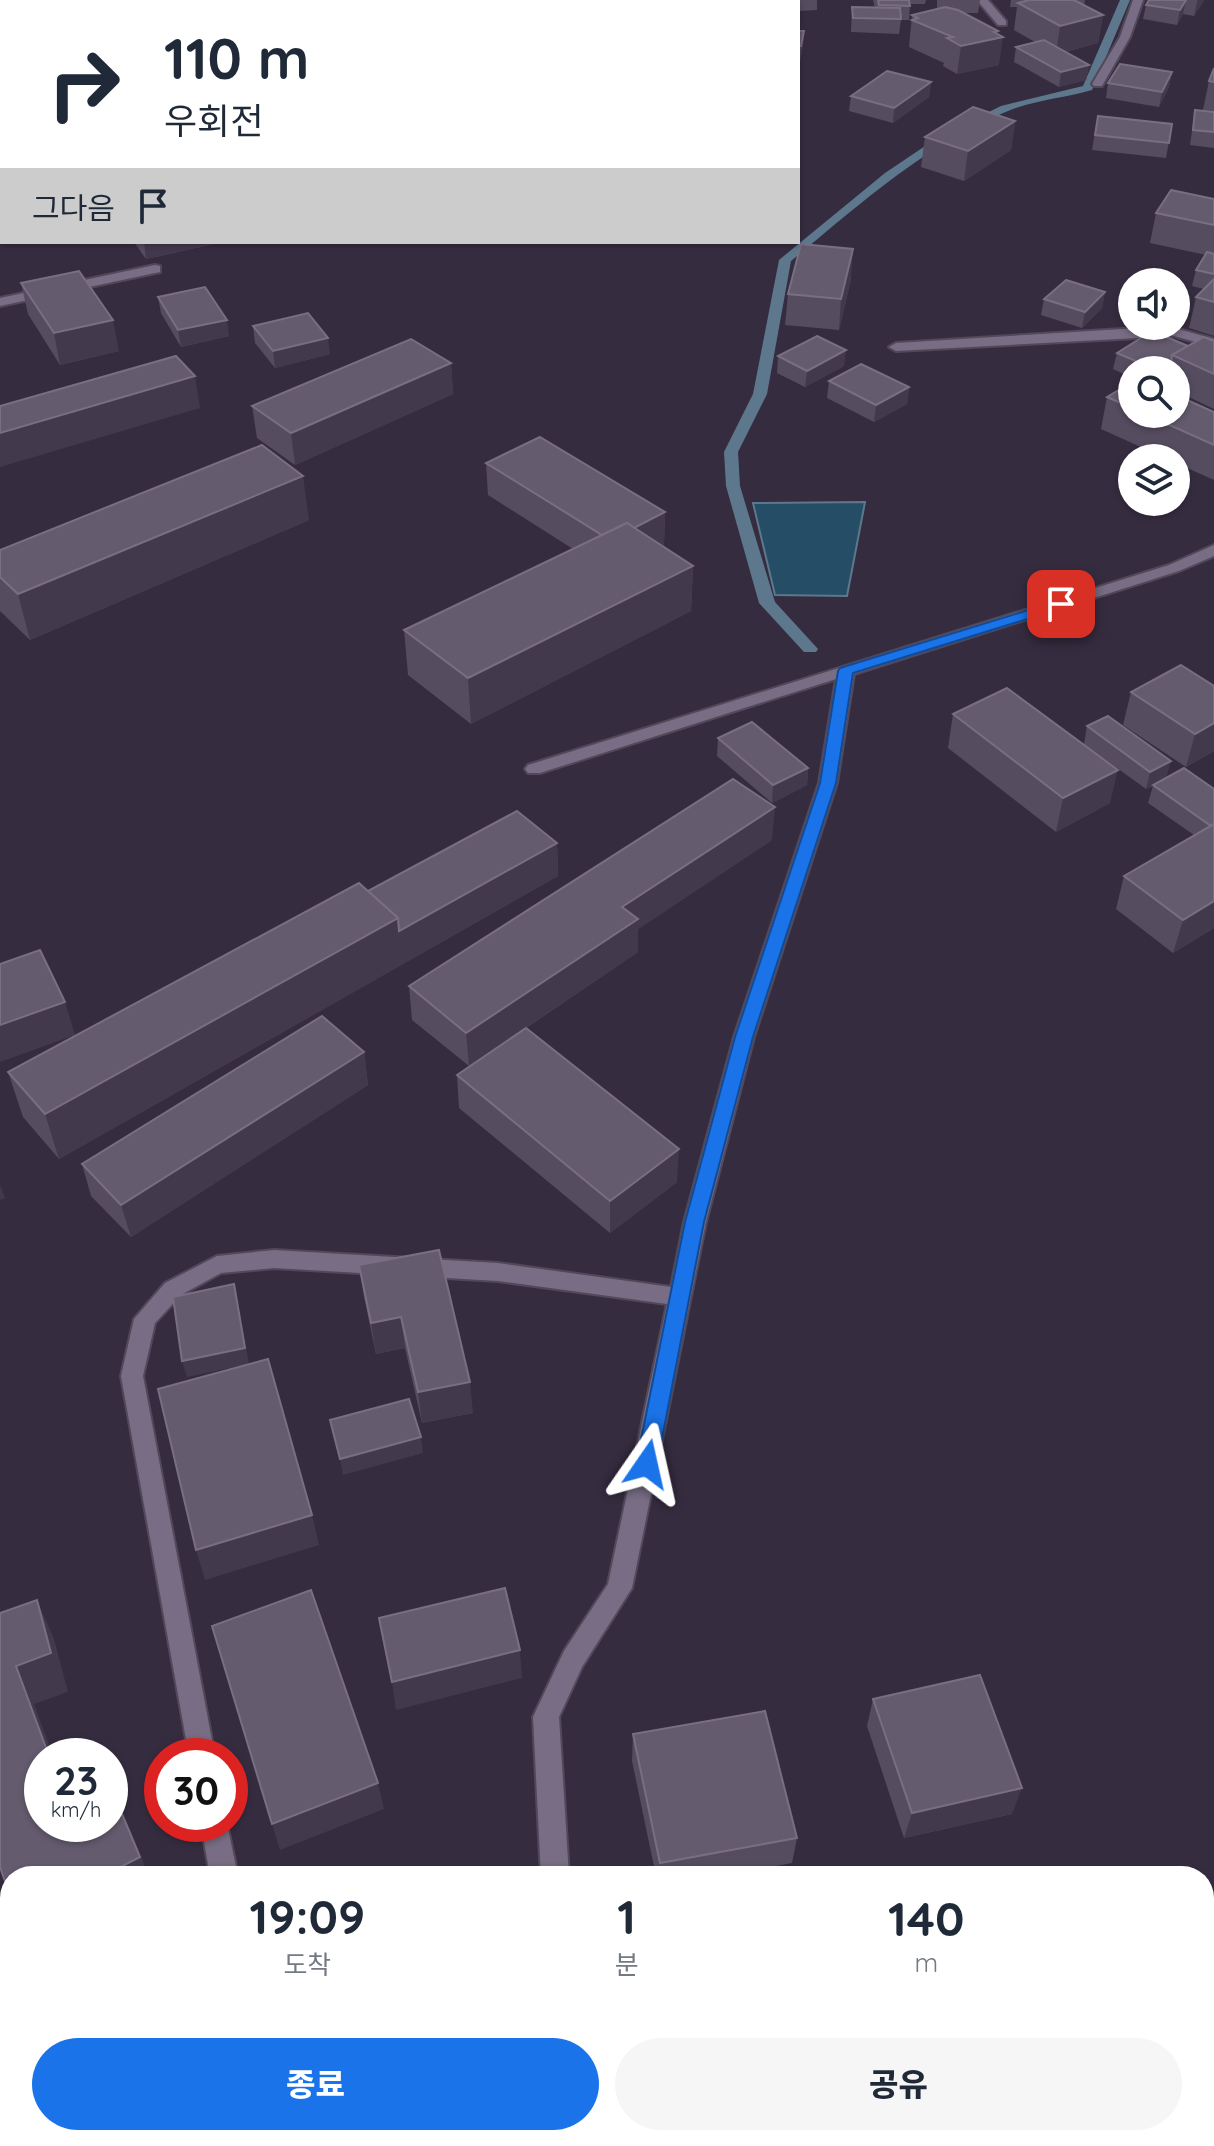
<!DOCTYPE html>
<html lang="ko">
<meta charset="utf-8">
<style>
body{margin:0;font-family:Quicksand,"Noto Sans KR",sans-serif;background:#f6f6f7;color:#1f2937;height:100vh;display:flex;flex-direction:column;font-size:30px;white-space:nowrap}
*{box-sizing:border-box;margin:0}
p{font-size:26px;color:#747a83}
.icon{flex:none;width:44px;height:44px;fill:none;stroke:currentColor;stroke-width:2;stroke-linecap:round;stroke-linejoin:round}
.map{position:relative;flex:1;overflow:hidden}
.panel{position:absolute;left:0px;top:1866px;width:1214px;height:280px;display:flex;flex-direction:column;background:#fff;border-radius:32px 32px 0 0;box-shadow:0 2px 6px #0004}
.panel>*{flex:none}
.guide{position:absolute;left:0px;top:0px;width:800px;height:244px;box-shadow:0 2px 6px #0004;background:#fff;color:#1f2937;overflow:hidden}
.tools{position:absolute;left:1118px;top:268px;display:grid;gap:16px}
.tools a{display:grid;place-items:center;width:72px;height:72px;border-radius:50%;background:#fff;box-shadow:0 2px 6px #0004;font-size:40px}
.speed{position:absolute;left:24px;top:1738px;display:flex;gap:16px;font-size:40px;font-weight:700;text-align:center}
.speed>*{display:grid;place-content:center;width:104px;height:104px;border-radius:50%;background:#fff;box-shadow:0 2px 6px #0004;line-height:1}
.speed small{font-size:20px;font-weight:400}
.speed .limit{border:12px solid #d22;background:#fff;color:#111}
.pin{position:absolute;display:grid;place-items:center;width:68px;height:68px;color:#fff;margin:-34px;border-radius:16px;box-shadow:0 4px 12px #0006}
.me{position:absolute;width:88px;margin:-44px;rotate:11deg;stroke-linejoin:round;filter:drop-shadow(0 0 6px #0008)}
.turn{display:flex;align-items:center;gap:28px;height:168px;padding:0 32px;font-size:36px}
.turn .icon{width:104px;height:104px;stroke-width:2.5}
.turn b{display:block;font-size:56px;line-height:68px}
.then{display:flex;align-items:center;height:76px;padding:0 32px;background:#0003;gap:16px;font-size:30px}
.eta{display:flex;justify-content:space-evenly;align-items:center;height:136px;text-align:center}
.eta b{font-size:48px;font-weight:800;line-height:56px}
.button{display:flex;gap:16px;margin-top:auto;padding:16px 32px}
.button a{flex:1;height:92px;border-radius:48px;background:#1a73e8;color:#fff;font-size:32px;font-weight:800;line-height:92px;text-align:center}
.button a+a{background:#f6f6f7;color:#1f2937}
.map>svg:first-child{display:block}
.water{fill:#254e66;stroke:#5d788d;stroke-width:2}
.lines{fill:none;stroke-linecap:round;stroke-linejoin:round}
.stream{fill:#5d788d;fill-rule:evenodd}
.minor-casing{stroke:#514859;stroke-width:4}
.minor{fill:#786d84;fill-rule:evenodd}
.wall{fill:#564c60}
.shaded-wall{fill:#43394d}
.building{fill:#655b6f;stroke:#796f82;stroke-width:2}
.route{fill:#1a73e8;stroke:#114b97;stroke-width:2}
</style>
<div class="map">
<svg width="1214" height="2146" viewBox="0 0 1214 2146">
<rect width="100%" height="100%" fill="#362c40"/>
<polygon class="water" points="865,502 847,596 775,595 753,503"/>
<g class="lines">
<path class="stream" d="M1120,0H1130L1092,90C1064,98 1035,100 1008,111C926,144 859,205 791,261L767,394L738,452L740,486L775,602L818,649L816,652H804L759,603L726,486L724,452L753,394L779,260L885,173L940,136L1001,106L1083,86Z"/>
<g class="minor-casing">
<g id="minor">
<polygon points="977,0 988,0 1006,21 1006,25 998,25"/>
<polygon points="1133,0 1143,0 1130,37 1102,86 1094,86 1092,84 1120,37"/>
<polygon points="155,265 160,266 160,272 0,306 0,298"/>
<polygon points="1139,328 1175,328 1214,339 1214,347 1174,336 896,351 889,347 896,343"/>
<polygon points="1214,545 1214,556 1179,571 854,674 837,783 754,1037 706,1222 632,1588 582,1667 559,1717 569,1876 541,1876 533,1717 564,1651 608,1584 667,1304 498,1281 274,1268 221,1273 181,1295 155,1323 143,1376 215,1756 189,1756 121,1376 134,1319 165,1283 217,1256 274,1250 498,1263 671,1287 684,1222 734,1037 819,783 836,679 540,773 528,773 525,769 528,765 1169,565"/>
<polygon points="201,1824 227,1824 238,1876 210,1876"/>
</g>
</g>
<use href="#minor" class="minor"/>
</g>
<g class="wall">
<polygon points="621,0 671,0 692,2 691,0 723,0 723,2 659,2 659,1 623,2"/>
<polygon points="767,0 817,0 817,10 798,11 798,2 768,2"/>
<polygon points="873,0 926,0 925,4 910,4 909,20 901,20 899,34 851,32 852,7 875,8"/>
<polygon points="937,0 980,0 978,13 963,13 998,31 999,65 957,74 943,66 944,63 909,47 912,15 937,9"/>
<polygon points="1011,0 1085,0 1084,5 1103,15 1098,43 1065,52 1089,65 1086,80 1059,87 1014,62 1016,47 1035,42 1014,30 1017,7 1010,7"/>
<polygon points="1149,0 1204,0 1194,16 1183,14 1177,25 1143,19 1146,5"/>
<polygon points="798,31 804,31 803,46 800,61 798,61"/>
<polygon points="1214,68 1214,111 1203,110 1209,81"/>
<polygon points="1172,72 1169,87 1159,107 1106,98 1108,83"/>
<polygon points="931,82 929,97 893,123 849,111 851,96"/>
<polygon points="1195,110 1214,112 1214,148 1190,145"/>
<polygon points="1098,116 1172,124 1166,158 1092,150"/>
<polygon points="1015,121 1011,150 964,181 921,167 925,137"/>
<polygon points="1214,199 1214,336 1189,328 1196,297 1204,289 1192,286 1196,270 1206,255 1150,243 1156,213"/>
<polygon points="134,242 223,242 146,259"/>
<polygon points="851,279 839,330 785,325 788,294"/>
<polygon points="21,283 119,351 60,365 28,314"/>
<polygon points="1105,292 1102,308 1082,328 1041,315 1044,299"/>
<polygon points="158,297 229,336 181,347 161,313"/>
<polygon points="253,326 330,354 275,368 255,343"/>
<polygon points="1214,341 1214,409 1176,391 1176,370 1132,370 1132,378 1113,369 1117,353 1188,346"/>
<polygon points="778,356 844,366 805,387 777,373"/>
<polygon points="451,363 453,394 295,465 257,438 252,406"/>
<polygon points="829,381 909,387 907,404 874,422 827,398"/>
<polygon points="1132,382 1132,414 1176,414 1214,412 1214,480 1176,463 1176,458 1165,458 1101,429 1107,397"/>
<polygon points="486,463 665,512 664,545 662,546 693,566 691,611 471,724 408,675 404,630 573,549 488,495"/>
<polygon points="309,520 30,640 0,611 0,550"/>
<polygon points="1214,686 1214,751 1186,767 1123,725 1131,692"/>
<polygon points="953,714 1110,803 1056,832 948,748"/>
<polygon points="1087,726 1167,777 1214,789 1214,928 1173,953 1116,909 1124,876 1194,835 1148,803 1153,786 1146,789 1084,744"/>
<polygon points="718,738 808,768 807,785 772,803 717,756"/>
<polygon points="772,840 638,929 638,952 526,1028 677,1182 610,1233 459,1108 457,1075 469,1066 412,1020 409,986"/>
<polygon points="557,843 558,876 59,1159 23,1117 8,1072 368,891"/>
<polygon points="364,1052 368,1085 131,1237 91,1196 82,1164"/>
<polygon points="359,1265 473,1413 422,1423 405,1348 376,1354 364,1297"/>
<polygon points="873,1699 1012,1814 904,1838 867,1726"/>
<polygon points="633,1734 797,1838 792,1863 724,1876 656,1876 632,1761"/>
<polygon points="771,2136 909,2136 921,2146 771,2146 769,2145"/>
</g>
<g class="shaded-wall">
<polygon points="635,0 663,0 658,2 635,2"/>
<rect x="695" y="0" width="28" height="2"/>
<polygon points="1186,0 1183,14 1177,25 1180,10"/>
<polygon points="1198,0 1204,0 1194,16 1197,2"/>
<polygon points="1103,15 1098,43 1056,54 1060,26"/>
<polygon points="0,18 2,18 2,58 0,59"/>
<polygon points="804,31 803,46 800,61 801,46"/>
<polygon points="998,31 997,38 1003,37 999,65 957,74 961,46"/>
<polygon points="1089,65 1086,80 1059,87 1061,72"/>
<polygon points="1172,72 1169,87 1159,107 1162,92"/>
<polygon points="931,82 929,97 893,123 894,108"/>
<polygon points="1015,121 1011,150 964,181 968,151"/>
<polygon points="144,242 223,242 146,259"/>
<polygon points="853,249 851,279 839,330 841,299"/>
<polygon points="1105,292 1102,308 1082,328 1085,312"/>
<polygon points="113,320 119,351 60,365 54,333"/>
<polygon points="227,320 229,336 181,347 178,330"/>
<polygon points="328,338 330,354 275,368 273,351"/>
<polygon points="846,350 844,366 805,387 807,371"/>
<polygon points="451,363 453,394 295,465 291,433"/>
<polygon points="195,376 200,408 0,467 0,433"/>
<polygon points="909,387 907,404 874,422 876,405"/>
<polygon points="303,476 309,520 30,640 18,594"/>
<polygon points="665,512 664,545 610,573 610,540"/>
<polygon points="693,566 691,611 471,724 468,678"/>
<polygon points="1214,723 1214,751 1186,767 1195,734"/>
<polygon points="1171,761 1166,779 1146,789 1150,772"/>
<polygon points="808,768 807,785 772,803 773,785"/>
<polygon points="1118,770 1110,803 1056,832 1063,798"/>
<polygon points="775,807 772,840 638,929 638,952 469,1066 466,1033 622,907"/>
<polygon points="557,843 558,876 403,964 399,931"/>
<polygon points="1214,901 1214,928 1173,953 1183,920"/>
<polygon points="398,918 403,964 59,1159 45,1114"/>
<polygon points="65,1002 75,1035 0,1062 0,1025"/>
<polygon points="364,1052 368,1085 131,1237 121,1205"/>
<polygon points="679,1149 677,1182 610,1233 610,1201"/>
<polygon points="0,1185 5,1198 0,1200"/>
<polygon points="234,1284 249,1364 187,1377 182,1361"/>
<polygon points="401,1317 405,1348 376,1354 371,1323"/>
<polygon points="470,1382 473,1413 422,1423 418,1392"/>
<polygon points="421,1437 423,1453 343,1475 340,1459"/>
<polygon points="312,1515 319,1545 205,1580 196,1550"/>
<polygon points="37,1600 54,1639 68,1692 34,1704 53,1756 49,1756 16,1666"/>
<polygon points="520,1650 522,1678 396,1710 392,1682"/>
<polygon points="378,1783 384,1809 280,1850 272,1824"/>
<polygon points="1022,1788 1012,1814 904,1838 912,1813"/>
<polygon points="115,1797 131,1832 149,1876 103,1876"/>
</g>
<g class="building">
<polygon points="0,0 55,0 57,2 2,2 2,18 0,18"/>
<polygon points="62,0 95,0 97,2 64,2"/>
<polygon points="659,0 671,0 697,2 659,2"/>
<polygon points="878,0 909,0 910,6 879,5"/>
<polygon points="1029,0 1074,0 1103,15 1060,26 1018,3"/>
<polygon points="1149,0 1186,0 1180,10 1146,5"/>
<polygon points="852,7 900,8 901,19 853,18"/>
<polygon points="945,7 958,10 998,31 994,32 1003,37 961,46 947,38 953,37 912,20 918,18 912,15"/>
<polygon points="798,31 804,31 801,46 798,46"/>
<polygon points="1044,40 1089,65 1061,72 1016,47"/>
<polygon points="1120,64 1172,72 1162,92 1108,83"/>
<polygon points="1214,68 1214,82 1209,81"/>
<polygon points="887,71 931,82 894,108 851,96"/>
<polygon points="973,107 1015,121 968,151 925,137"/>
<polygon points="1195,110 1214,112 1214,132 1193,130"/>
<polygon points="1098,116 1172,124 1169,143 1095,135"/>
<polygon points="1171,190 1214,199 1214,225 1156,213"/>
<polygon points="801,244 853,249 841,299 788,294"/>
<polygon points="1207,252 1214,254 1214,274 1196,270"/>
<polygon points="79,271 113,320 54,333 21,283"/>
<polygon points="1214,279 1214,302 1196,297"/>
<polygon points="1066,280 1105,292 1085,312 1044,299"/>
<polygon points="205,287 227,320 178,330 158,297"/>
<polygon points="308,313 328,338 273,351 253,326"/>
<polygon points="1152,331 1188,346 1172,355 1171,364 1161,370 1157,370 1117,353"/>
<polygon points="817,336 846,350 807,371 778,356"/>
<polygon points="1204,337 1214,341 1214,374 1172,355"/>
<polygon points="411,339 451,363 291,433 252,406"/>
<polygon points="176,356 195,376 0,433 0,406"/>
<polygon points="861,364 909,387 876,405 829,381"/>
<polygon points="1132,382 1132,408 1107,397"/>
<polygon points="1176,395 1214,412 1214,445 1145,414 1176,414"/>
<polygon points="540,437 665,512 634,528 627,523 602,535 486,463"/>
<polygon points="262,445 303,476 18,594 0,577 0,550"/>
<polygon points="627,523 693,566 468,678 404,630"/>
<polygon points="1181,665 1214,686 1214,723 1195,734 1131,692"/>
<polygon points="1007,688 1118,770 1063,798 953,714"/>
<polygon points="1108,716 1171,761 1150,772 1087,726"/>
<polygon points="752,722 808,768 773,785 718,738"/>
<polygon points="1184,768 1214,789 1214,824 1211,826 1153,785"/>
<polygon points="733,779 775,807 622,907 638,919 466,1033 409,986"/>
<polygon points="517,811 557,843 399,931 398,918 368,891"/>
<polygon points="1214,824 1214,901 1183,920 1124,876"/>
<polygon points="359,883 398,918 45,1114 8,1072"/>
<polygon points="40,950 65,1002 0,1025 0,964"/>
<polygon points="322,1016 364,1052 121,1205 82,1164"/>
<polygon points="526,1028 679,1149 610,1201 457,1075"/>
<polygon points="439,1250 470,1382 418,1392 401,1317 371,1323 359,1265"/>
<polygon points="234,1284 245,1348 182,1361 173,1297"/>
<polygon points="268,1359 312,1515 196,1550 158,1389"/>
<polygon points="409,1399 421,1437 340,1459 330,1420"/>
<polygon points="505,1588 520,1650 392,1682 379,1618"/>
<polygon points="311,1590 378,1783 272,1824 212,1626"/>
<polygon points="37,1600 51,1653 16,1666 49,1756 42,1756 42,1824 110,1824 110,1799 115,1797 140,1857 103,1876 10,1876 10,1896 0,1867 0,1613"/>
<polygon points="980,1675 1022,1788 912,1813 873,1699"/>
<polygon points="765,1711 797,1838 660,1863 633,1734"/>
<polygon points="787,2136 909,2136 921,2146 799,2146"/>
</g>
<polygon class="route" points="1061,600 1066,601 1066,607 853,673 836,783 753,1037 704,1222 657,1464 654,1470 647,1473 639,1470 636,1464 685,1222 735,1037 820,783 838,671 840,668"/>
</svg>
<div class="tools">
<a><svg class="icon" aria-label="sound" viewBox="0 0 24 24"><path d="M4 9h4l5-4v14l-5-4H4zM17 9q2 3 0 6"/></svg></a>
<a><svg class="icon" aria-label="search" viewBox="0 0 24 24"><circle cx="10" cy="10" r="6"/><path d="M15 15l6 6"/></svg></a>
<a><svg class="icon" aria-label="layers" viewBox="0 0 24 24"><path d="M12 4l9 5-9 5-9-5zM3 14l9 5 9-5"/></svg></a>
</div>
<div class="speed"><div>23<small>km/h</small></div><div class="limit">30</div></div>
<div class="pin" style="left:1061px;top:604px;background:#d93025"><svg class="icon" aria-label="arrive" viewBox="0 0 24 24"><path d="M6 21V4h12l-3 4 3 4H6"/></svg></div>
<svg class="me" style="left:647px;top:1464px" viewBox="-20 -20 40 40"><path d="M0-17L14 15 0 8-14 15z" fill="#1a73e8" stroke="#fff" stroke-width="4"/></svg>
<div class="guide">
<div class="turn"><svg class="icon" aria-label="right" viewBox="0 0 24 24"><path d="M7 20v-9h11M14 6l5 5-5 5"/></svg><div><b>110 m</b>우회전</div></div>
<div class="then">그다음<svg class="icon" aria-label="arrive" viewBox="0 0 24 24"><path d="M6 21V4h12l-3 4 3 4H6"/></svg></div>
</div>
<section class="panel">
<div class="eta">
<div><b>19:09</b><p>도착</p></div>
<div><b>1</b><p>분</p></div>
<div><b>140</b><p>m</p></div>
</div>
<div class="button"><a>종료</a><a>공유</a></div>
</section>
</div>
